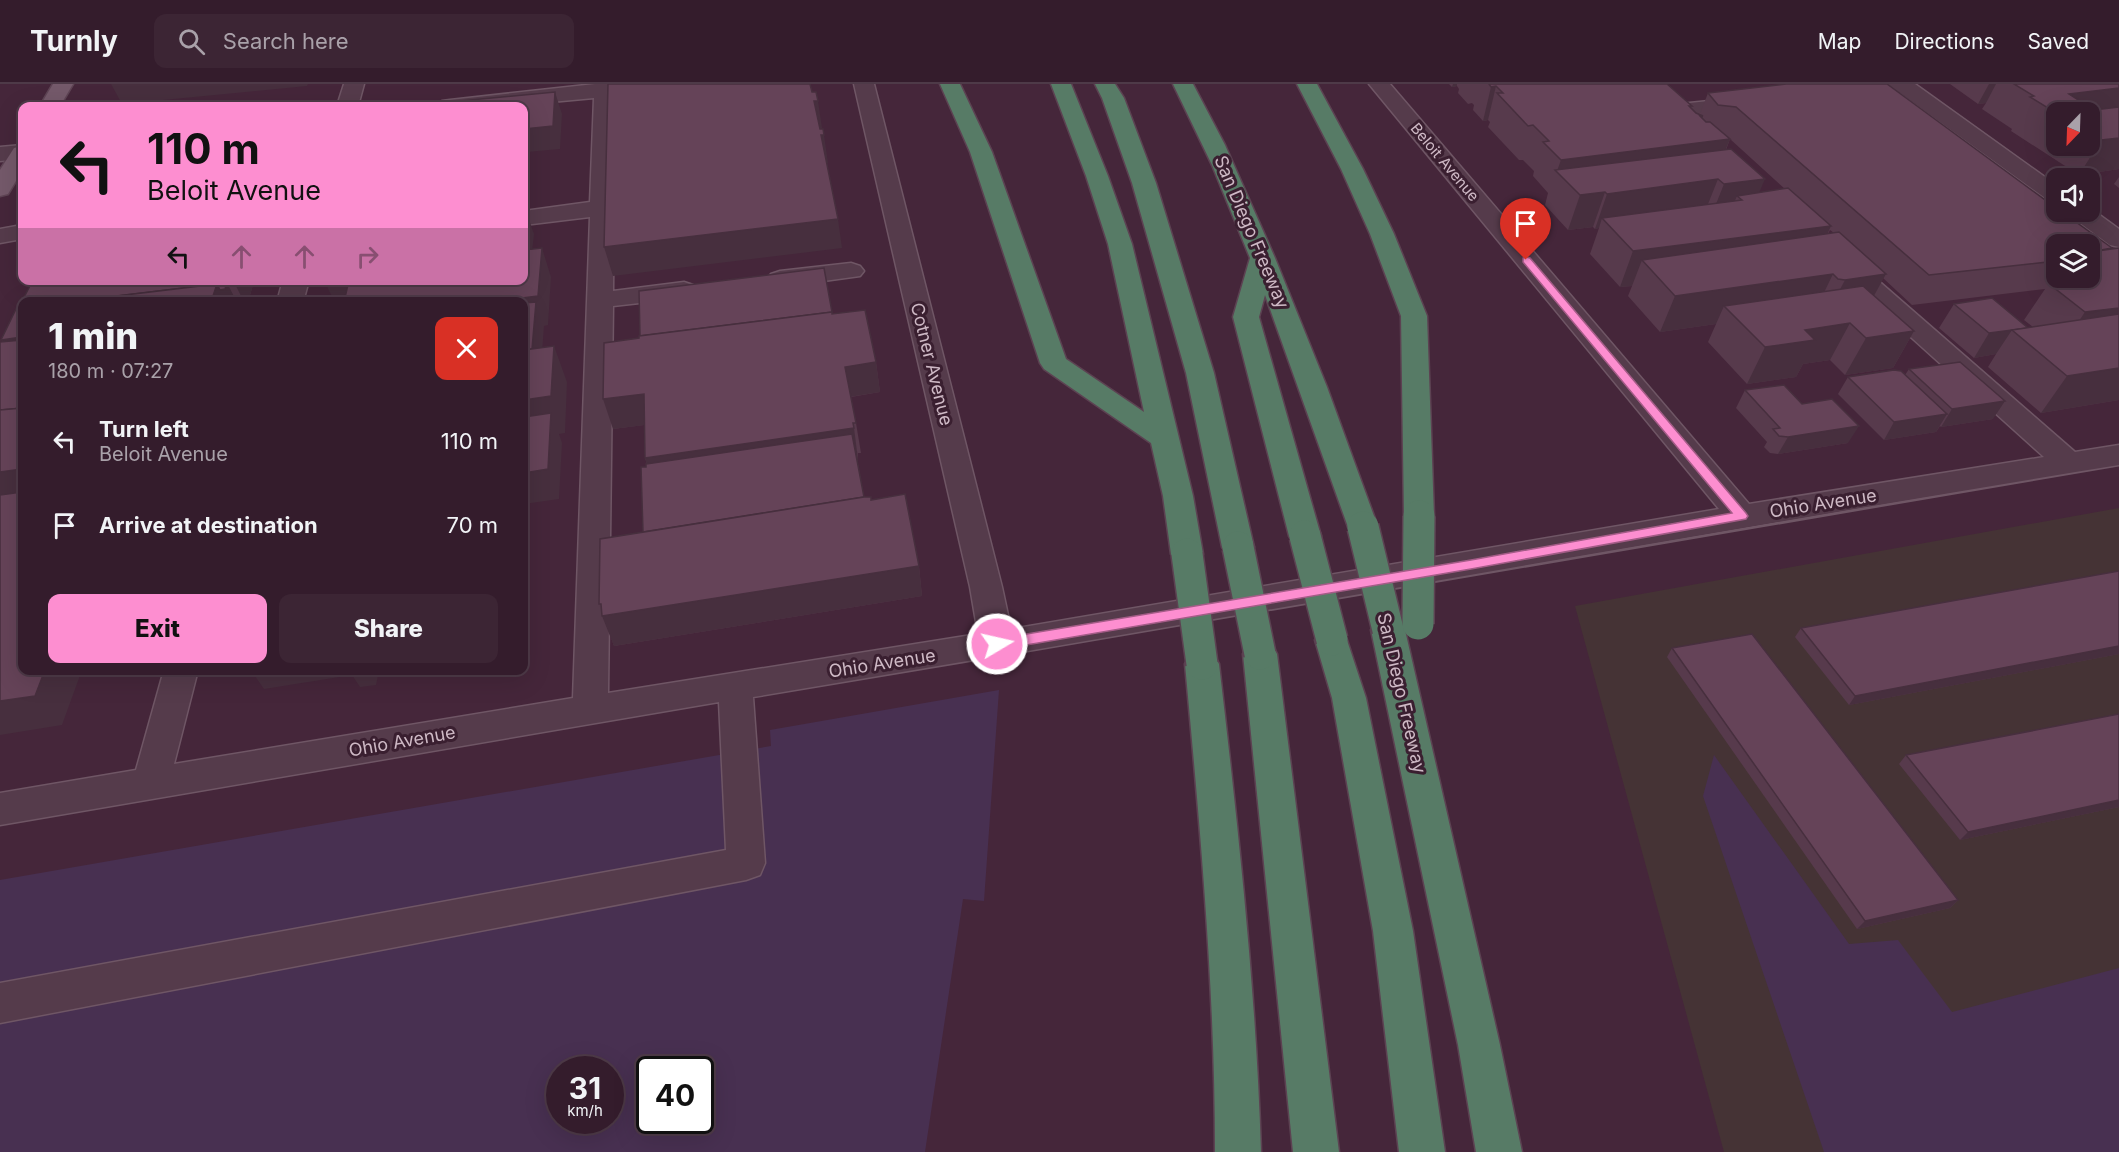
<!DOCTYPE html>
<meta charset="utf-8">
<style>
body{margin:0;font-family:Inter,sans-serif;background:#3c2534;color:#f1f3f6;height:100vh;display:flex;flex-direction:column;font-size:22px;white-space:nowrap}
*{box-sizing:border-box;margin:0}
p{font-size:20px;color:#a9a1a9}
.icon{flex:none;width:33px;height:33px;fill:none;stroke:currentColor;stroke-width:2;stroke-linecap:round;stroke-linejoin:round}
.map{position:relative;flex:1;overflow:hidden}
.panel{position:absolute;left:18px;top:213px;width:510px;height:378px;display:flex;flex-direction:column;background:#341c2c;border-radius:12px;box-shadow:0 6px 24px #0002,0 0 0 2px #4e3a48}
.panel>*{flex:none}
.guide{position:absolute;left:18px;top:18px;width:510px;height:183px;border-radius:12px;box-shadow:0 6px 24px #0002,0 0 0 2px #4e3a48;background:#fd8ed0;color:#111;overflow:hidden}
.needle{width:39px;rotate:203deg}
.tools{position:absolute;left:2046px;top:18px;display:grid;gap:12px}
.tools a{display:grid;place-items:center;width:54px;height:54px;border-radius:12px;background:#341c2c;box-shadow:0 6px 24px #0002,0 0 0 2px #4e3a48;font-size:30px}
.speed{position:absolute;left:546px;top:972px;display:flex;gap:12px;font-size:30px;font-weight:700;text-align:center}
.speed>*{display:grid;place-content:center;width:78px;height:78px;border-radius:50%;background:#341c2c;box-shadow:0 6px 24px #0002,0 0 0 2px #4e3a48;line-height:1}
.speed small{font-size:15px;font-weight:400}
.speed .limit{border:3px solid #111;border-radius:9px;background:#fff;color:#111}
.pin{position:absolute;display:grid;place-items:center;width:51px;height:51px;color:#fff;margin:-62px -26px;border-radius:50% 50% 50% 0;rotate:-45deg;box-shadow:0 0 6px #0007}
.pin .icon{rotate:45deg}
.me{position:absolute;width:66px;margin:-33px;rotate:81deg;stroke-linejoin:round;filter:drop-shadow(0 0 4px #0008)}
.turn{display:flex;align-items:center;gap:21px;height:126px;padding:0 30px;font-size:27px}
.turn .icon{width:78px;height:78px;stroke-width:2.5}
.turn b{display:block;font-size:42px;line-height:51px}
.lanes{display:flex;align-items:center;height:57px;padding:0 30px;background:#0003;justify-content:center;gap:30px;direction:ltr}
.lanes .off{opacity:.35}
.round{display:grid;place-items:center;flex:none;width:63px;height:63px;border-radius:12px;background:#3c2534}
.headline{display:flex;align-items:center;justify-content:space-between;height:102px;padding:0 30px}
h1{font-size:36px;font-weight:800;line-height:45px}
.button{display:flex;gap:12px;margin-top:auto;padding:12px 30px}
.button a{flex:1;height:69px;border-radius:12px;background:#fd8ed0;color:#111;font-size:24px;font-weight:800;line-height:69px;text-align:center}
.button a+a{background:#3c2534;color:#f1f3f6}
ul{padding:0;list-style:none}
li{display:flex;align-items:center;gap:18px;height:84px;padding:0 30px}
li div{flex:1}
li b{display:block;font-size:22px}
li em{font-style:normal}
header{display:flex;align-items:center;gap:36px;box-sizing:border-box;height:84px;padding:0 30px;background:#341c2c;border-bottom:2px solid #4e3a48}
header strong{font-size:28px}
nav{display:flex;gap:33px;margin-inline-start:auto;font-size:21px}
.search{width:420px;height:54px;background:#3c2534;display:flex;align-items:center;gap:15px;box-sizing:border-box;padding:0 21px;border-radius:12px;color:#a9a1a9;font-size:22px}
.map>svg:first-child{display:block}
.medical{fill:#453335}
.green{fill:#483051;fill-rule:evenodd}
.lines{fill:none;stroke-linecap:round;stroke-linejoin:round}
.minor-casing{stroke:#6f5665;stroke-width:3}
.major-casing{stroke:#5e4454;stroke-width:3}
.highway-casing{stroke:#5c4252;stroke-width:3}
.minor{fill:#553b4b;fill-rule:evenodd}
.major{fill:#74596a;fill-rule:evenodd}
.highway{fill:#577b66;fill-rule:evenodd}
.highway-bridge-casing{stroke:#5c4252;stroke-width:34;stroke-linecap:butt}
.highway-bridge{stroke:#577b66;stroke-width:31}
.wall{fill:#573a4c;fill-rule:evenodd}
.shaded-wall{fill:#472f3e}
.building{fill:#654358;stroke:#472f3e;stroke-width:1.5}
.route{fill:#fd8ed0;stroke:#a45c87;stroke-width:1.5}
.labels{text-anchor:middle;dominant-baseline:central;stroke-width:6;stroke-linejoin:round;paint-order:stroke}
.far-street-label{font-size:15px;fill:#ceb9c5;stroke:#3a1f30}
.street-label{font-size:18px;fill:#ceb9c5;stroke:#3a1f30}
</style>
<header>
<strong>Turnly</strong>
<div class="search"><svg class="icon" aria-label="search" viewBox="0 0 24 24"><circle cx="10" cy="10" r="6"/><path d="M15 15l6 6"/></svg>Search here</div>
<nav><a>Map</a><a>Directions</a><a>Saved</a></nav>
</header>
<div class="map">
<svg width="2119" height="1068" viewBox="0 0 2119 1068">
<rect width="100%" height="100%" fill="#45263a"/>
<polygon class="medical" points="2119,424 2119,1068 1724,1068 1575,522"/>
<g class="green">
<path d="M999,606L984,817L963,815L925,1068H0V796L771,662L770,646ZM560,986H610V1036H560ZM650,986H700V1036H650Z"/>
<polygon points="1714,671 1849,860 1898,856 1952,928 2119,884 2119,1068 1824,1068 1703,712"/>
</g>
<g class="lines">
<g class="minor-casing">
<g id="minor">
<polygon points="344,0 364,0 358,22 337,22"/>
<path d="M595,0H678L675,4L668,6L615,12L613,207L684,198L693,201L697,206L693,211L684,214L613,222L608,609L978,550L970,503L854,0H874L1002,503L1011,545L1719,425L1369,0H1390L1749,420L2044,373L1833,183L1830,178L1833,173L1842,171L1851,173L2075,368L2119,361V381C1664,455 1209,538 753,613L765,779L760,791L746,796L0,939V899L726,766L719,618L0,741V709L136,686L164,586H198L174,680L573,614L590,133L524,141V127L590,118L594,14L508,22H439L442,17L450,16Z"/>
<polygon points="1864,0 1915,0 2056,101 2056,118 2048,116 1900,9 1847,14 1840,12 1837,8 1840,4"/>
<polygon points="1748,13 1756,14 1759,19 1756,24 1670,33 1662,32 1659,27 1662,22 1670,21"/>
<polygon points="22,61 22,75 0,77 0,63"/>
<polygon points="2090,124 2119,145 2119,163 2110,161 2072,133 2068,128 2090,128"/>
<polygon points="22,141 22,155 0,159 0,145"/>
<polygon points="851,179 860,182 864,187 860,192 780,203 771,200 767,195 771,190 780,187"/>
<polygon points="283,196 309,196 303,218 277,218"/>
</g>
</g>
<g class="major-casing">
<g id="major">
<polygon points="53,0 73,0 60,22 40,22"/>
<polygon points="22,62 22,87 8,110 0,112 0,86 14,64"/>
</g>
</g>
<g class="highway-casing">
<g id="highway">
<polygon points="940,0 960,0 992,68 1066,275 1144,328 1108,160 1086,92 1051,0 1071,0 1108,92 1132,160 1193,412 1203,470 1198,478 1187,481 1176,478 1171,470 1163,412 1151,359 1044,285 1040,279 970,68"/>
<polygon points="1095,0 1115,0 1124,14 1156,99 1214,289 1254,463 1249,471 1238,474 1227,471 1222,463 1186,289 1132,99 1102,14"/>
<polygon points="1173,0 1193,0 1225,61 1275,174 1327,303 1378,443 1374,451 1363,454 1352,451 1348,443 1265,211 1259,233 1321,452 1316,460 1305,463 1294,460 1289,452 1233,233 1250,174 1212,81"/>
<polygon points="1297,0 1317,0 1363,85 1394,150 1427,232 1434,432 1430,439 1419,443 1408,439 1404,432 1401,232 1370,150 1341,85"/>
<polygon points="1388,534 1400,537 1405,546 1500,961 1522,1068 1476,1068 1458,961 1371,546 1376,537"/>
<polygon points="1332,543 1344,547 1366,614 1413,847 1445,1068 1399,1068 1373,847 1332,614 1315,556 1320,547"/>
<polygon points="1260,557 1272,561 1277,570 1339,1068 1293,1068 1243,570 1248,561"/>
<path d="M1202,567L1214,571L1219,580C1238,742 1256,905 1261,1068H1215C1215,905 1200,742 1185,580L1190,571Z"/>
</g>
</g>
<use href="#minor" class="minor"/>
<use href="#major" class="major"/>
<use href="#highway" class="highway"/>
<g class="highway-bridge-casing">
<g id="highway-bridge">
<polyline points="1363,443 1388,546"/>
<polyline points="1305,452 1332,556"/>
<polyline points="1238,463 1260,570"/>
<polyline points="1187,470 1202,580"/>
<polyline points="1418,540 1419,432"/>
</g>
</g>
<use href="#highway-bridge" class="highway-bridge"/>
</g>
<g class="wall">
<path d="M1449,0H1667L1691,25L1696,29L1700,30L1708,9L2112,164H2119V316L2041,329L1988,283L1996,270L1974,274L1939,244L1954,220L2028,244L2033,243L2024,236L2045,205L1912,221L1883,194L1874,211L1914,247L1893,284L1845,291L1830,276L1803,280L1796,293L1747,300L1708,258L1716,240L1660,248L1628,212L1632,202L1620,203L1590,170L1599,144L1595,145L1593,143L1568,146L1545,121L1548,109L1533,92L1534,87L1523,76H1519L1488,43L1490,38L1488,36L1483,37L1473,26L1474,21L1472,19L1468,20L1458,9L1459,5L1457,2L1452,3ZM1730,55L1785,105L1759,109L1726,66ZM1830,146L1834,149L1828,150ZM2056,160H2090V194H2056Z"/>
<path d="M1950,0H2119V85L2079,91L2011,47L2012,45L1982,25L1986,19L1978,20ZM2056,28H2090V62H2056Z"/>
<polygon points="2119,93 2119,104 2114,100"/>
<polygon points="33,196 251,196 253,201 248,218 22,218 62,641 3,258"/>
<polygon points="832,230 876,278 880,308 851,313 856,339 861,369 858,369 858,375 857,375 864,413 871,416 919,482 922,512 614,562 599,520 643,448 647,380 645,374 644,341 613,345 639,254"/>
<polygon points="1909,285 1993,335 1941,343 1940,342 1936,348 1884,356 1838,310 1848,293 1905,291"/>
<polygon points="1745,306 1802,320 1848,359 1778,370 1770,369 1764,363 1767,358 1736,324"/>
<polygon points="2119,487 2119,570 1849,621 1795,553 1801,544"/>
<polygon points="1672,564 1958,816 1950,824 1857,845 1667,573"/>
<polygon points="2119,630 2119,723 1960,756 1899,680 1906,671"/>
</g>
<g class="shaded-wall">
<polygon points="111,0 308,0 307,2 122,20"/>
<polygon points="1453,0 1457,0 1457,2 1452,3"/>
<polygon points="1989,0 1996,0 1986,19 1978,20"/>
<polygon points="1496,2 1488,36 1483,37 1491,3"/>
<polygon points="2119,4 2119,35 2090,39 2069,10"/>
<polygon points="555,8 562,30 560,65 527,68 525,85 524,79 524,45"/>
<polygon points="814,17 818,17 822,44 818,45"/>
<polygon points="1700,32 1703,32 1692,59 1730,55 1716,89 1557,87 1561,76"/>
<polygon points="821,51 824,51 828,79 825,79"/>
<polygon points="2119,54 2119,85 2079,91 2101,56"/>
<polygon points="1718,95 1704,130 1602,134 1599,144 1595,145 1607,110"/>
<polygon points="1765,95 1750,130 1742,116 1737,112 1728,133 1710,135 1724,100"/>
<polygon points="1605,108 1593,143 1568,146 1580,111"/>
<polygon points="524,121 534,150 529,196 524,179"/>
<polygon points="838,135 842,164 613,192 604,163"/>
<polygon points="1831,142 1814,178 1642,176 1632,202 1620,203 1633,167"/>
<polygon points="542,164 551,193 548,241 544,242 540,296 524,244 524,218 490,218"/>
<polygon points="1833,190 1815,227 1724,222 1716,240 1660,248 1675,212"/>
<polygon points="1886,190 1866,226 1826,232 1845,196"/>
<polygon points="234,196 251,196 253,201 248,218 244,218 234,198"/>
<polygon points="324,196 394,196 361,214 334,217"/>
<polygon points="227,199 237,218 118,218 217,200"/>
<polygon points="2119,224 2119,256 2060,265 2085,228"/>
<polygon points="1850,239 1830,276 1803,280 1796,293 1747,300 1765,263 1805,246"/>
<polygon points="2012,246 1996,270 1974,274 1989,249"/>
<polygon points="1914,247 1893,284 1845,291 1866,254"/>
<polygon points="22,253 22,285 1,256"/>
<polygon points="554,262 567,298 565,349 559,350 562,359 559,415 524,420 524,316"/>
<polygon points="876,278 880,308 849,313 845,283"/>
<polygon points="2119,284 2119,316 2041,329 2067,292"/>
<polygon points="644,310 653,340 613,345 603,315"/>
<polygon points="2005,317 1993,335 1941,343 1952,325"/>
<polygon points="1947,330 1936,348 1884,356 1894,338"/>
<polygon points="1859,342 1848,359 1778,370 1788,353"/>
<polygon points="854,344 858,375 654,404 645,374"/>
<polygon points="22,385 22,426 0,429 0,388"/>
<polygon points="919,482 922,512 614,562 602,532"/>
<polygon points="2119,562 2119,570 1849,621 1855,612"/>
<polygon points="45,586 82,586 62,641 0,651 0,617"/>
<polygon points="262,586 382,586 379,587 376,601 360,603 352,591 264,605 252,588"/>
<polygon points="2119,716 2119,723 1960,756 1968,748"/>
<polygon points="1958,816 1950,824 1857,845 1865,837"/>
</g>
<g class="building">
<polygon points="608,0 810,0 812,8 816,8 818,17 814,17 820,45 823,45 824,51 821,51 838,135 604,163"/>
<polygon points="1489,0 1667,0 1692,22 1689,22 1696,29 1703,32 1700,32 1706,38 1710,38 1730,55 1561,76 1543,58 1549,57 1533,41 1528,42 1497,9 1503,9 1496,2 1491,3"/>
<polygon points="1786,0 1887,0 2056,124 2056,128 2062,128 2112,164 2090,168 2090,160 2056,160 2056,177 1929,191 1736,23 1718,21 1708,9"/>
<polygon points="2014,0 2119,0 2119,4 2069,10 2094,26 2119,23 2119,54 2101,56 2090,49 2090,28 2056,29 2030,13 2034,12"/>
<polygon points="555,8 553,42 524,45 524,22 407,22"/>
<polygon points="1731,65 1765,95 1724,100 1718,95 1607,110 1605,108 1580,111 1555,86"/>
<polygon points="1788,104 1831,142 1633,167 1602,134 1742,116 1737,112"/>
<polygon points="1839,148 1886,190 1845,196 1838,195 1833,190 1675,212 1642,176"/>
<polygon points="542,164 538,212 490,218 344,218 349,196 524,196 524,166"/>
<polygon points="2119,164 2119,224 2085,228 2048,199 2082,195 2080,194 2090,194 2090,185 2093,184 2090,182 2090,168"/>
<polygon points="824,184 832,228 640,252 639,207"/>
<polygon points="33,196 234,196 234,198 227,199 225,205 220,206 217,200 67,218 22,218 22,223 19,223"/>
<polygon points="217,200 211,218 67,218"/>
<polygon points="1863,202 1914,247 1866,254 1850,239 1805,246 1815,256 1765,263 1724,222"/>
<polygon points="1992,214 2028,244 1989,249 1954,220"/>
<polygon points="536,218 532,265 524,266 524,219"/>
<polygon points="17,223 22,223 22,253 1,256"/>
<polygon points="865,226 876,278 845,283 856,339 853,339 854,344 645,374 644,310 603,315 604,259 639,254 639,252 832,228 832,230"/>
<polygon points="2119,230 2119,284 2067,292 2012,246"/>
<polygon points="22,256 22,324 0,326 0,258"/>
<polygon points="554,262 551,312 524,316 524,266"/>
<polygon points="1960,278 2005,317 1952,325 1909,285"/>
<polygon points="1894,286 1901,287 1947,330 1894,338 1848,293"/>
<polygon points="1784,301 1802,320 1832,315 1859,342 1788,353 1779,352 1773,345 1780,344 1745,306"/>
<polygon points="22,324 22,385 0,388 0,326"/>
<polygon points="551,329 548,385 524,389 524,333"/>
<polygon points="852,350 864,413 643,448 641,383 646,383 646,380"/>
<polygon points="22,408 22,586 45,586 35,612 0,617 0,411"/>
<polygon points="905,410 919,482 602,532 601,520 599,520 600,455 864,413 871,413 871,416"/>
<polygon points="2119,487 2119,562 1855,612 1801,544"/>
<polygon points="1752,550 1958,816 1865,837 1672,564"/>
<polygon points="2119,630 2119,716 1968,748 1906,671"/>
</g>
<polygon class="route" points="1526,173 1530,174 1746,429 1748,432 1746,435 1471,485 997,566 992,564 990,560 997,555 1471,476 1732,429 1523,178 1523,174"/>
<g class="labels">
<g class="far-street-label">
<text transform="translate(1445 78) rotate(50)">Beloit Avenue</text>
</g>
<g class="street-label">
<text transform="translate(1252 148) rotate(67)">San Diego Freeway</text>
<text transform="translate(932 280) rotate(76)">Cotner Avenue</text>
<text transform="translate(1823 419) rotate(-9)">Ohio Avenue</text>
<text transform="translate(882 579) rotate(-9)">Ohio Avenue</text>
<text transform="translate(1402 609) rotate(77)">San Diego Freeway</text>
<text transform="translate(402 657) rotate(-10)">Ohio Avenue</text>
</g>
</g>
</svg>
<div class="tools">
<a><svg class="needle" viewBox="-14 -14 28 28"><path d="M0-13l5 13h-10z" fill="#e53935"/><path d="M0 13l5-13h-10z" fill="#a9a1a9"/></svg></a>
<a><svg class="icon" aria-label="sound" viewBox="0 0 24 24"><path d="M4 9h4l5-4v14l-5-4H4zM17 9q2 3 0 6"/></svg></a>
<a><svg class="icon" aria-label="layers" viewBox="0 0 24 24"><path d="M12 4l9 5-9 5-9-5zM3 14l9 5 9-5"/></svg></a>
</div>
<div class="speed"><div>31<small>km/h</small></div><div class="limit">40</div></div>
<div class="pin" style="left:1526px;top:176px;background:#d93025"><svg class="icon" aria-label="arrive" viewBox="0 0 24 24"><path d="M6 21V4h12l-3 4 3 4H6"/></svg></div>
<svg class="me" style="left:997px;top:560px" viewBox="-20 -20 40 40"><circle r="17" fill="#fd8ed0" stroke="#fff" stroke-width="3"/><path d="M0-11L8 9 0 5-8 9z" fill="#fff"/></svg>
<div class="guide">
<div class="turn"><svg class="icon" aria-label="left" viewBox="0 0 24 24"><path d="M17 20v-9H6M10 6l-5 5 5 5"/></svg><div><b>110 m</b>Beloit Avenue</div></div>
<div class="lanes"><svg class="icon" aria-label="left" viewBox="0 0 24 24"><path d="M17 20v-9H6M10 6l-5 5 5 5"/></svg><svg class="icon off" aria-label="ahead" viewBox="0 0 24 24"><path d="M12 20V5M6 11l6-6 6 6"/></svg><svg class="icon off" aria-label="ahead" viewBox="0 0 24 24"><path d="M12 20V5M6 11l6-6 6 6"/></svg><svg class="icon off" aria-label="right" viewBox="0 0 24 24"><path d="M7 20v-9h11M14 6l5 5-5 5"/></svg></div>
</div>
<section class="panel">
<div class="headline"><div><h1>1 min</h1><p>180 m · 07:27</p></div><a class="round" style="background:#d93025;color:#fff"><svg class="icon" aria-label="close" viewBox="0 0 24 24"><path d="M6 6l12 12M18 6L6 18"/></svg></a></div>
<ul>
<li><svg class="icon" aria-label="left" viewBox="0 0 24 24"><path d="M17 20v-9H6M10 6l-5 5 5 5"/></svg><div><b>Turn left</b><p>Beloit Avenue</p></div><em>110 m</em></li>
<li><svg class="icon" aria-label="arrive" viewBox="0 0 24 24"><path d="M6 21V4h12l-3 4 3 4H6"/></svg><div><b>Arrive at destination</b></div><em>70 m</em></li>
</ul>
<div class="button"><a>Exit</a><a>Share</a></div>
</section>
</div>
